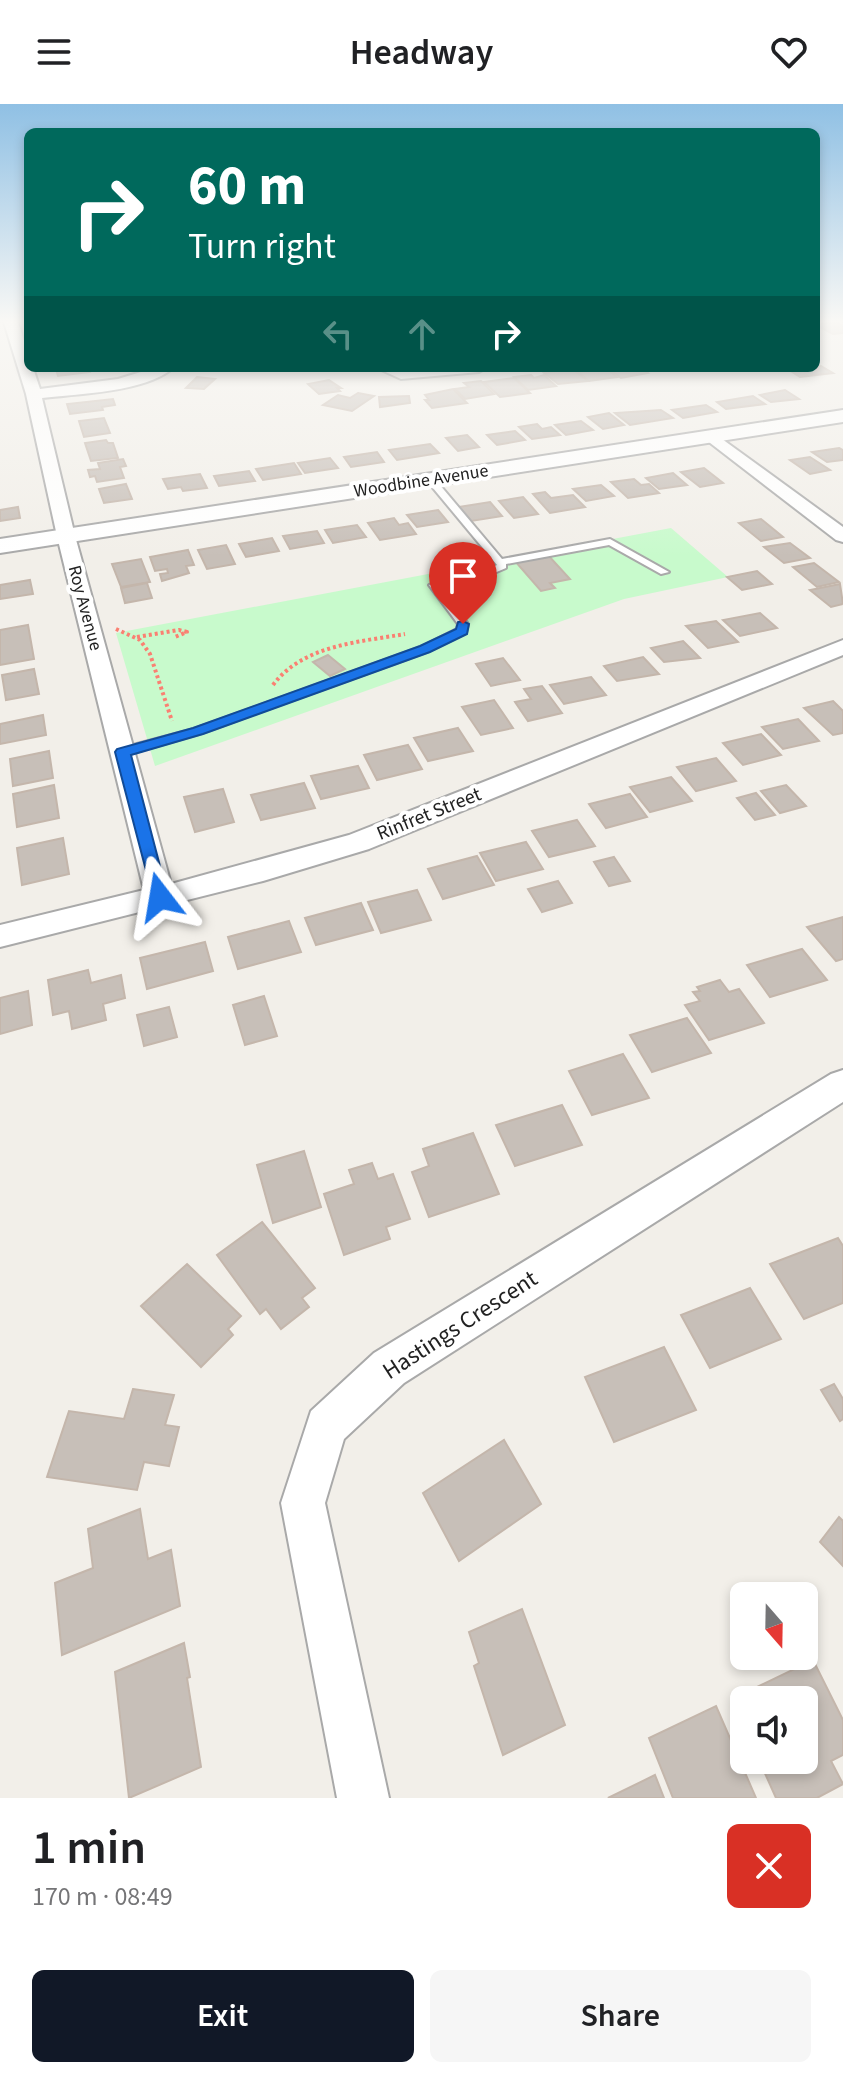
<!DOCTYPE html>
<meta charset="utf-8">
<style>
body{margin:0;font-family:"Source Sans 3",sans-serif;background:#f6f6f6;color:#202124;height:100vh;display:flex;flex-direction:column;font-size:30px;white-space:nowrap}
*{box-sizing:border-box;margin:0}
p{font-size:26px;color:#757577}
.icon{flex:none;width:44px;height:44px;fill:none;stroke:currentColor;stroke-width:2;stroke-linecap:round;stroke-linejoin:round}
.map{position:relative;height:1694px;overflow:hidden}
.panel{display:flex;flex-direction:column;background:#fff;flex:1}
.panel>*{flex:none}
.hud{position:absolute;left:24px;top:24px;width:796px;height:244px;border-radius:12px;box-shadow:0 4px 12px #0003;background:#00695c;color:#fff;overflow:hidden}
.needle{width:52px;rotate:160deg}
.buttons{position:absolute;left:730px;top:1478px;display:grid;gap:16px}
.buttons a{display:grid;place-items:center;width:88px;height:88px;border-radius:12px;background:#fff;box-shadow:0 4px 12px #0003;font-size:40px}
.pin{position:absolute;display:grid;place-items:center;width:68px;height:68px;color:#fff;margin:-82px -34px;border-radius:50% 50% 50% 0;rotate:-45deg;box-shadow:0 0 8px #0007}
.pin .icon{rotate:45deg}
.me{position:absolute;width:88px;margin:-44px;rotate:346deg;stroke-linejoin:round;filter:drop-shadow(0 0 6px #0008)}
.turn{display:flex;align-items:center;gap:28px;height:168px;padding:0 32px;font-size:36px}
.turn .icon{width:104px;height:104px;stroke-width:2.5}
.turn b{display:block;font-size:56px;line-height:68px}
.lanes{display:flex;align-items:center;height:76px;padding:0 32px;background:#0003;justify-content:center;gap:40px;direction:ltr}
.lanes .off{opacity:.35}
.round{display:grid;place-items:center;flex:none;width:84px;height:84px;border-radius:12px;background:#f6f6f6}
.summary{display:flex;align-items:center;justify-content:space-between;height:136px;padding:0 32px}
h1{font-size:48px;font-weight:600;line-height:60px}
.primary-button{display:flex;gap:16px;margin-top:auto;padding:16px 32px}
.primary-button a{flex:1;height:92px;border-radius:12px;background:#111827;color:#fff;font-size:32px;font-weight:600;line-height:92px;text-align:center}
.primary-button a+a{background:#f6f6f6;color:#202124}
header{display:flex;justify-content:space-between;align-items:center;height:104px;padding:0 32px;background:#fff;font-size:36px;font-weight:600}
.map>svg:first-child{display:block}
.park{fill:#c8facc}
.building{fill:#c7bfb8;stroke:#c4b6ab;stroke-width:2}
.lines{fill:none;stroke-linecap:round;stroke-linejoin:round}
.service-casing{stroke:#a9a9a9;stroke-width:4}
.minor-casing{stroke:#a9a9a9;stroke-width:4}
.tertiary-casing{stroke:#a9a9a9;stroke-width:4}
.path{stroke:#fa8072;stroke-width:4;stroke-dasharray:3 3;stroke-linecap:butt}
.service{fill:#fff;fill-rule:evenodd}
.minor{fill:#fff;fill-rule:evenodd}
.tertiary{fill:#fff;fill-rule:evenodd}
.route{fill:#1a73e8;stroke:#114b97;stroke-width:2}
.labels{text-anchor:middle;dominant-baseline:central;stroke-width:8;stroke-linejoin:round;paint-order:stroke}
.far-street-label{font-size:18px;fill:#222;stroke:#fff}
.street-label{font-size:20px;fill:#222;stroke:#fff}
.near-street-label{font-size:24px;fill:#222;stroke:#fff}
</style>
<header><svg class="icon" aria-label="menu" viewBox="0 0 24 24"><path d="M4 6h16M4 12h16M4 18h16"/></svg>Headway<svg class="icon" aria-label="heart" viewBox="0 0 24 24"><path d="M12 20l-8-8c-3-5 5-10 8-4 3-6 11-1 8 4z"/></svg></header>
<div class="map">
<svg width="843" height="1694" viewBox="0 0 843 1694">
<rect width="100%" height="100%" fill="#f2efe9"/>
<polygon class="park" points="671,424 728,473 624,495 155,662 116,529"/>
<g class="building">
<polygon points="835,218 843,222 843,229 833,230 816,221"/>
<polygon points="821,262 833,269 800,273 789,266"/>
<polygon points="89,264 90,268 58,272 56,265"/>
<polygon points="589,264 606,264 617,273 589,277 578,268 593,267"/>
<polygon points="608,264 641,264 648,269 621,274"/>
<polygon points="572,265 588,277 558,280 544,269"/>
<polygon points="531,271 534,274 544,271 556,282 528,286 514,273"/>
<polygon points="197,273 215,275 204,285 186,284"/>
<polygon points="514,274 530,289 500,293 484,278"/>
<polygon points="329,276 341,284 337,284 340,287 319,290 308,280"/>
<polygon points="481,277 494,290 465,295 455,285 469,283 464,279"/>
<polygon points="453,285 467,299 432,304 425,296 429,296 425,291"/>
<polygon points="785,286 799,295 771,298 760,291"/>
<polygon points="358,289 374,292 352,307 323,301 338,291 350,294"/>
<polygon points="409,292 410,299 380,303 379,293"/>
<polygon points="753,292 765,300 726,305 717,298"/>
<polygon points="113,295 115,301 102,303 103,306 70,310 67,300"/>
<polygon points="706,301 717,308 683,314 672,306"/>
<polygon points="661,306 673,314 630,321 615,309"/>
<polygon points="609,309 624,321 603,325 588,313"/>
<polygon points="104,314 110,329 84,333 79,317"/>
<polygon points="581,317 593,326 566,331 555,321"/>
<polygon points="537,320 542,325 551,323 560,331 532,335 519,323"/>
<polygon points="515,327 525,336 497,341 487,331"/>
<polygon points="467,331 479,343 458,347 446,334"/>
<polygon points="106,336 108,339 113,339 118,354 91,357 85,339"/>
<polygon points="430,340 439,349 397,356 389,346"/>
<polygon points="839,344 843,346 843,356 827,358 812,348"/>
<polygon points="377,348 384,358 351,363 344,353"/>
<polygon points="810,353 830,366 810,370 790,356"/>
<polygon points="330,354 338,364 305,369 298,359"/>
<polygon points="123,355 126,362 120,363 124,374 97,378 95,372 90,373 88,366 100,365 98,359"/>
<polygon points="294,359 301,370 263,376 256,365"/>
<polygon points="704,364 723,379 700,383 681,368"/>
<polygon points="249,367 255,377 219,382 214,372"/>
<polygon points="673,369 687,381 659,385 646,374"/>
<polygon points="200,370 207,384 183,387 181,383 168,385 163,375"/>
<polygon points="634,375 641,381 649,380 659,389 628,394 611,378"/>
<polygon points="126,380 132,395 104,399 99,385"/>
<polygon points="601,381 614,392 586,397 573,385"/>
<polygon points="545,388 551,394 573,391 585,403 550,409 533,390"/>
<polygon points="523,393 538,410 514,414 499,397"/>
<polygon points="490,398 502,412 471,417 459,403"/>
<polygon points="18,403 20,414 0,417 0,406"/>
<polygon points="438,406 448,418 417,423 407,411"/>
<polygon points="394,414 399,421 408,419 416,430 380,436 368,419"/>
<polygon points="761,415 783,433 761,437 739,419"/>
<polygon points="357,421 366,433 333,439 325,426"/>
<polygon points="317,427 324,439 290,445 283,432"/>
<polygon points="272,434 279,447 246,453 239,440"/>
<polygon points="790,439 810,454 784,459 764,443"/>
<polygon points="226,441 235,460 207,465 198,446"/>
<polygon points="188,446 194,461 186,462 189,469 162,477 160,470 168,469 167,465 155,467 150,453"/>
<polygon points="547,450 570,475 550,479 555,484 541,487 514,456"/>
<polygon points="141,455 150,478 121,483 112,460"/>
<polygon points="814,459 839,478 817,483 793,463"/>
<polygon points="757,467 772,480 742,486 727,473"/>
<polygon points="30,476 33,490 0,495 0,481"/>
<polygon points="147,479 152,494 125,499 121,484"/>
<polygon points="840,480 843,500 831,503 810,486"/>
<polygon points="760,509 777,524 740,532 723,516"/>
<polygon points="716,517 738,538 708,544 686,522"/>
<polygon points="28,521 34,555 0,561 0,526"/>
<polygon points="683,537 700,554 664,558 651,544"/>
<polygon points="328,551 345,565 330,572 313,558"/>
<polygon points="643,553 659,570 617,577 604,562"/>
<polygon points="503,554 520,576 491,582 476,560"/>
<polygon points="34,565 39,590 6,596 2,571"/>
<polygon points="591,573 606,591 564,600 550,581"/>
<polygon points="542,582 562,609 528,617 515,598 531,595 524,585"/>
<polygon points="494,596 513,624 481,631 462,603"/>
<polygon points="833,597 843,607 843,629 833,631 804,604"/>
<polygon points="43,611 46,631 0,640 0,620"/>
<polygon points="798,615 819,637 783,645 762,623"/>
<polygon points="458,624 473,647 428,657 414,634"/>
<polygon points="761,630 781,651 743,661 723,639"/>
<polygon points="408,641 422,665 377,676 364,651"/>
<polygon points="49,647 53,674 13,682 10,655"/>
<polygon points="716,654 736,677 696,687 677,663"/>
<polygon points="358,662 369,684 321,695 311,672"/>
<polygon points="671,673 692,697 650,708 630,683"/>
<polygon points="304,679 315,704 261,716 251,691"/>
<polygon points="54,681 59,714 17,723 13,690"/>
<polygon points="786,681 806,702 780,709 761,687"/>
<polygon points="223,685 234,718 195,728 184,693"/>
<polygon points="756,689 775,711 755,716 737,694"/>
<polygon points="630,690 647,713 606,724 589,700"/>
<polygon points="577,716 595,742 549,753 532,727"/>
<polygon points="63,734 69,770 22,781 17,744"/>
<polygon points="526,738 543,765 496,777 480,749"/>
<polygon points="477,752 494,781 443,795 428,765"/>
<polygon points="614,753 630,777 609,782 594,758"/>
<polygon points="558,777 572,799 542,808 528,785"/>
<polygon points="417,786 431,816 381,829 368,798"/>
<polygon points="361,799 373,826 316,841 305,814"/>
<polygon points="843,813 843,855 836,857 807,823"/>
<polygon points="289,817 301,848 238,865 228,833"/>
<polygon points="205,838 213,867 147,885 140,854"/>
<polygon points="802,845 827,876 770,893 747,861"/>
<polygon points="88,866 91,879 121,871 125,894 103,900 106,916 72,925 69,907 53,911 48,876"/>
<polygon points="720,876 729,888 739,885 764,919 709,936 685,901 700,897 693,888 700,887 697,883"/>
<polygon points="28,887 32,921 0,930 0,894"/>
<polygon points="264,892 277,932 245,941 233,901"/>
<polygon points="169,903 177,933 144,942 137,911"/>
<polygon points="687,914 711,949 652,968 630,931"/>
<polygon points="623,950 649,994 592,1011 569,967"/>
<polygon points="562,1001 582,1041 515,1062 496,1021"/>
<polygon points="473,1029 499,1090 429,1113 412,1068 429,1062 423,1045"/>
<polygon points="304,1047 321,1103 273,1119 257,1061"/>
<polygon points="372,1059 378,1075 393,1070 410,1115 386,1123 390,1135 344,1151 324,1090 354,1080 349,1066"/>
<polygon points="262,1118 315,1184 302,1194 309,1203 281,1225 266,1205 260,1210 217,1151"/>
<polygon points="838,1134 843,1142 843,1199 804,1215 770,1160"/>
<polygon points="187,1160 241,1212 228,1225 233,1231 201,1263 141,1202"/>
<polygon points="750,1184 781,1235 710,1264 681,1211"/>
<polygon points="664,1243 696,1306 614,1338 585,1273"/>
<polygon points="834,1280 843,1295 843,1315 840,1317 821,1286"/>
<polygon points="133,1285 174,1291 165,1321 179,1323 169,1362 144,1358 137,1386 47,1373 69,1307 124,1315"/>
<polygon points="504,1336 541,1400 459,1457 423,1389"/>
<polygon points="140,1405 148,1455 171,1446 180,1502 62,1551 55,1479 93,1464 88,1425"/>
<polygon points="839,1413 843,1417 843,1462 820,1438"/>
<polygon points="522,1505 565,1621 503,1651 474,1562 479,1559 469,1528"/>
<polygon points="184,1539 190,1573 187,1574 201,1663 129,1694 115,1568"/>
<polygon points="813,1556 843,1616 843,1651 831,1657 843,1680 817,1694 776,1694 759,1656 804,1656 804,1596 744,1596 744,1623 732,1595"/>
<polygon points="716,1602 756,1694 673,1694 649,1634"/>
<polygon points="655,1671 664,1694 608,1694"/>
</g>
<g class="lines">
<g class="service-casing">
<polygon id="service" points="428,374 434,374 502,455 610,435 669,468 661,470 609,441 506,460 506,464 480,475 440,483 468,520 466,529 429,547 202,629 122,652 118,651 118,645 194,625 421,543 457,525 458,520 429,481 475,471 497,461 428,378"/>
</g>
<g class="minor-casing">
<g id="minor">
<path d="M3,215H17L28,249V264H33L40,285L118,275L154,264H173C146,288 78,290 42,294L75,432L171,780L349,731L843,536V551L369,745L263,777L0,843V821L144,786L57,432L26,290Z"/>
<polygon points="377,264 403,266 486,264 479,268 401,275"/>
<polygon points="711,327 843,423 843,438 836,436 705,335 705,329"/>
<polygon points="843,966 843,998 404,1279 344,1335 325,1399 389,1694 337,1694 281,1399 311,1307 374,1249 831,970"/>
</g>
</g>
<g class="tertiary-casing">
<polygon id="tertiary" points="843,306 843,318 0,449 0,435"/>
</g>
<g class="path">
<polyline points="116,525 140,536 150,550 172,617"/>
<polyline points="137,533 179,526 187,528 175,533"/>
<path d="M273,581C303,541 359,538 405,530"/>
</g>
<use href="#service" class="service"/>
<use href="#minor" class="minor"/>
<use href="#tertiary" class="tertiary"/>
</g>
<linearGradient id="sky" x2="0" y2="1"><stop stop-color="#8fc0e4"/><stop offset="0.48" stop-color="#f9f8f5"/><stop offset="1" stop-color="#f9f8f5" stop-opacity="0"/></linearGradient>
<rect width="843" height="452" fill="url(#sky)"/>
<polygon class="route" points="463,517 469,520 467,530 430,548 203,630 131,651 168,793 166,797 154,797 115,648 117,645 193,624 420,542 456,525 458,518"/>
<g class="labels">
<g class="far-street-label">
<text transform="translate(421 377) rotate(-9)">Woodbine Avenue</text>
<text transform="translate(85 504) rotate(75)">Roy Avenue</text>
</g>
<g class="street-label">
<text transform="translate(429 710) rotate(-22)">Rinfret Street</text>
</g>
<g class="near-street-label">
<text transform="translate(460 1221) rotate(-33)">Hastings Crescent</text>
</g>
</g>
</svg>
<div class="buttons">
<a><svg class="needle" viewBox="-14 -14 28 28"><path d="M0-13l5 13h-10z" fill="#e53935"/><path d="M0 13l5-13h-10z" fill="#757577"/></svg></a>
<a><svg class="icon" aria-label="sound" viewBox="0 0 24 24"><path d="M4 9h4l5-4v14l-5-4H4zM17 9q2 3 0 6"/></svg></a>
</div>
<div class="pin" style="left:463px;top:520px;background:#d93025"><svg class="icon" aria-label="arrive" viewBox="0 0 24 24"><path d="M6 21V4h12l-3 4 3 4H6"/></svg></div>
<svg class="me" style="left:160px;top:793px" viewBox="-20 -20 40 40"><path d="M0-17L14 15 0 8-14 15z" fill="#1a73e8" stroke="#fff" stroke-width="4"/></svg>
<div class="hud">
<div class="turn"><svg class="icon" aria-label="right" viewBox="0 0 24 24"><path d="M7 20v-9h11M14 6l5 5-5 5"/></svg><div><b>60 m</b>Turn right</div></div>
<div class="lanes"><svg class="icon off" aria-label="left" viewBox="0 0 24 24"><path d="M17 20v-9H6M10 6l-5 5 5 5"/></svg><svg class="icon off" aria-label="ahead" viewBox="0 0 24 24"><path d="M12 20V5M6 11l6-6 6 6"/></svg><svg class="icon" aria-label="right" viewBox="0 0 24 24"><path d="M7 20v-9h11M14 6l5 5-5 5"/></svg></div>
</div>
</div>
<section class="panel">
<div class="summary"><div><h1>1 min</h1><p>170 m · 08:49</p></div><a class="round" style="background:#d93025;color:#fff"><svg class="icon" aria-label="close" viewBox="0 0 24 24"><path d="M6 6l12 12M18 6L6 18"/></svg></a></div>
<div class="primary-button"><a>Exit</a><a>Share</a></div>
</section>
